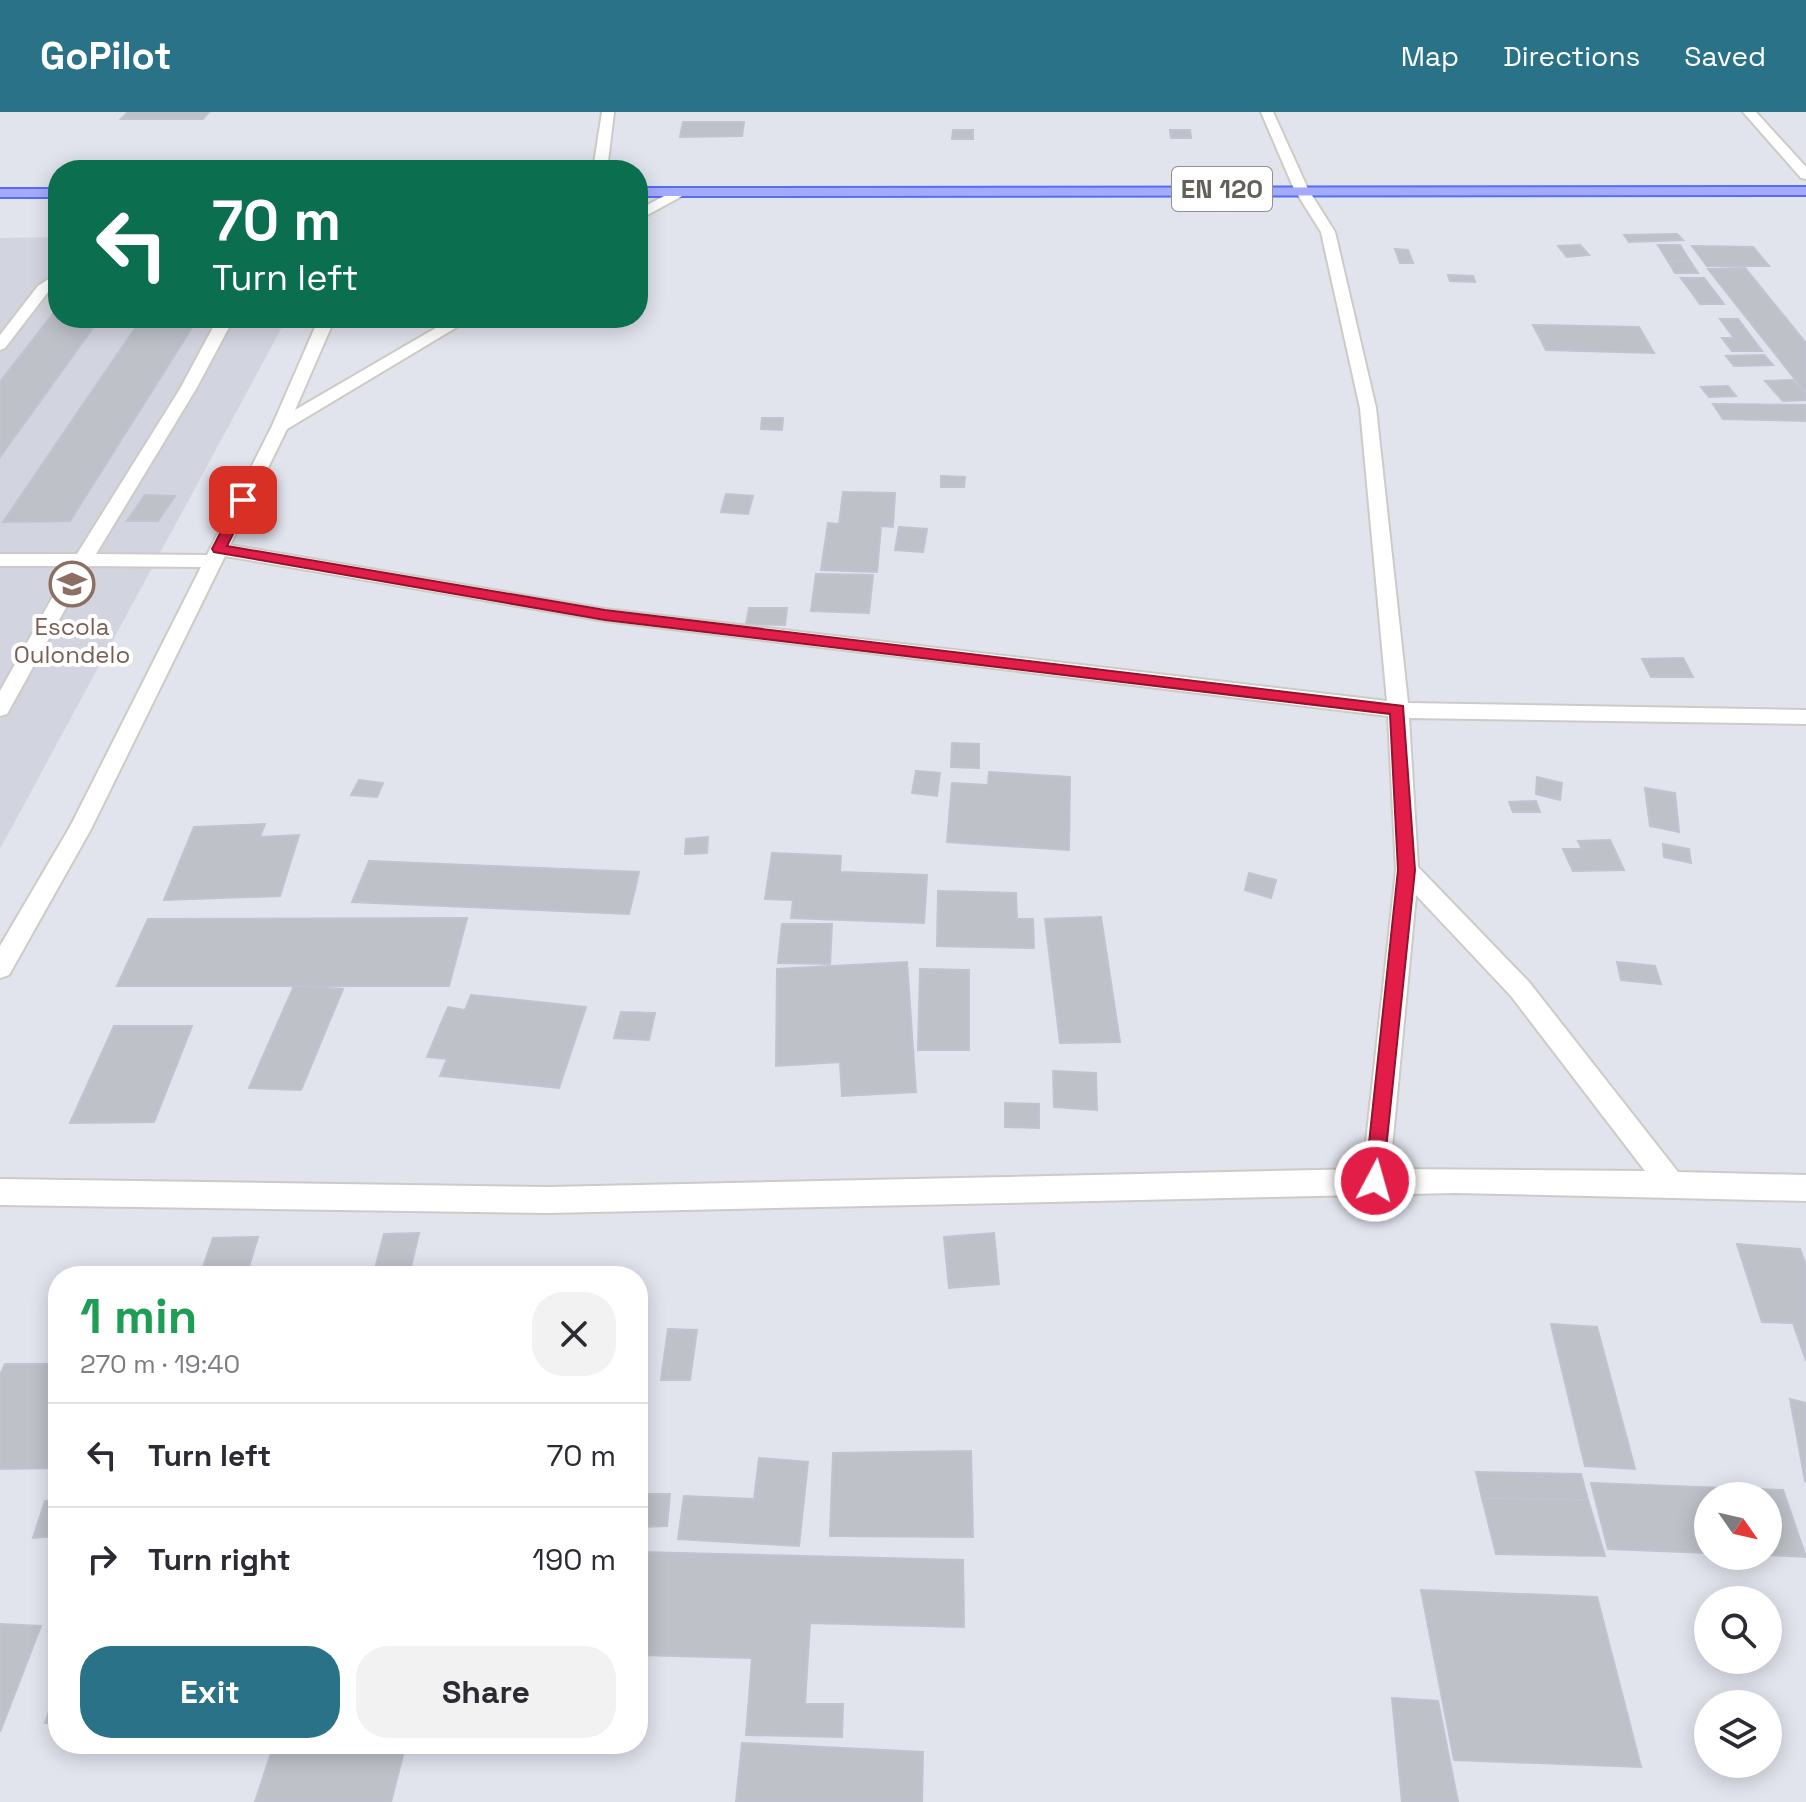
<!DOCTYPE html>
<meta charset="utf-8">
<style>
body{margin:0;font-family:"Space Grotesk",sans-serif;background:#f2f2f3;color:#2b2b33;height:100vh;display:flex;flex-direction:column;font-size:30px;white-space:nowrap}
*{box-sizing:border-box;margin:0}
p{font-size:26px;color:#7c7c81}
.icon{flex:none;width:44px;height:44px;fill:none;stroke:currentColor;stroke-width:2;stroke-linecap:round;stroke-linejoin:round}
.map{position:relative;flex:1;overflow:hidden}
.details{position:absolute;left:48px;top:1154px;width:600px;height:488px;display:flex;flex-direction:column;background:#fff;border-radius:32px;box-shadow:0 4px 20px #0003}
.details>*{flex:none}
.hud{position:absolute;left:48px;top:48px;width:600px;height:168px;border-radius:32px;box-shadow:0 4px 20px #0003;background:#0b6e4f;color:#fff;overflow:hidden}
.needle{width:52px;rotate:124deg}
.controls{position:absolute;left:1694px;top:1370px;display:grid;gap:16px}
.controls a{display:grid;place-items:center;width:88px;height:88px;border-radius:50%;background:#fff;box-shadow:0 4px 20px #0003;font-size:40px}
.pin{position:absolute;display:grid;place-items:center;width:68px;height:68px;color:#fff;margin:-34px;border-radius:16px;box-shadow:0 4px 12px #0006}
.me{position:absolute;width:88px;margin:-44px;rotate:6deg;stroke-linejoin:round;filter:drop-shadow(0 0 6px #0008)}
.turn{display:flex;align-items:center;gap:28px;height:168px;padding:0 32px;font-size:36px}
.turn .icon{width:104px;height:104px;stroke-width:2.5}
.turn b{display:block;font-size:56px;line-height:68px}
.round{display:grid;place-items:center;flex:none;width:84px;height:84px;border-radius:32px;background:#f2f2f3}
.headline{display:flex;align-items:center;justify-content:space-between;height:136px;padding:0 32px}
h1{font-size:48px;font-weight:700;line-height:60px;color:#1e9e55}
.cta{display:flex;gap:16px;margin-top:auto;padding:16px 32px}
.cta a{flex:1;height:92px;border-radius:32px;background:#2a7287;color:#fff;font-size:32px;font-weight:700;line-height:92px;text-align:center}
.cta a+a{background:#f2f2f3;color:#2b2b33}
ul{padding:0;list-style:none}
li{display:flex;align-items:center;gap:24px;height:104px;padding:0 32px;border-top:2px solid #e1e1e2}
li div{flex:1}
li b{display:block;font-size:30px}
li em{font-style:normal}
header{display:flex;align-items:center;gap:48px;box-sizing:border-box;height:112px;padding:0 40px;background:#2a7287;color:#fff}
header strong{font-size:38px}
nav{display:flex;gap:44px;margin-inline-start:auto;font-size:28px}
.map>svg:first-child{display:block}
.education{fill:#d2d4df}
.building{fill:#bec1c8;stroke:#c0c3d2;stroke-width:2}
.lines{fill:none;stroke-linecap:round;stroke-linejoin:round}
.minor-casing{stroke:#cdcbc5;stroke-width:4}
.major-casing{stroke:#5370f4;stroke-width:4}
.minor{fill:#fff;fill-rule:evenodd}
.major{fill:#a4aaff;fill-rule:evenodd}
.route{fill:#e11d48;stroke:#92132f;stroke-width:2}
.labels{text-anchor:middle;dominant-baseline:central;stroke-width:8;stroke-linejoin:round;paint-order:stroke}
.far-education-label{font-size:24px;fill:#785e54;stroke:#fff}
.shield{fill:#fff;stroke:#92908c;stroke-width:2}
.shield-label{font-size:26px;font-weight:bold;fill:#63605a}
</style>
<header>
<strong>GoPilot</strong>
<nav><a>Map</a><a>Directions</a><a>Saved</a></nav>
</header>
<div class="map">
<svg width="1806" height="1690" viewBox="0 0 1806 1690">
<rect width="100%" height="100%" fill="#e1e3ed"/>
<polygon class="education" points="58,125 58,206 287,206 0,737 0,126"/>
<g class="building">
<polygon points="128,0 209,0 203,7 121,7"/>
<polygon points="683,10 744,10 742,24 680,25"/>
<polygon points="953,18 973,18 973,27 952,27"/>
<polygon points="1170,18 1190,18 1191,26 1171,26"/>
<polygon points="1677,122 1683,128 1629,130 1624,123"/>
<polygon points="1580,133 1589,143 1567,145 1558,134"/>
<polygon points="1658,133 1680,133 1690,149 1668,149"/>
<polygon points="1692,134 1753,135 1769,154 1707,154"/>
<polygon points="1395,137 1408,138 1413,151 1400,151"/>
<polygon points="1668,149 1690,149 1698,161 1675,161"/>
<polygon points="1745,156 1806,231 1806,281 1708,157"/>
<polygon points="1448,163 1473,164 1475,170 1450,169"/>
<polygon points="1681,166 1704,166 1724,192 1700,192"/>
<polygon points="58,195 58,206 100,206 0,345 0,270"/>
<polygon points="142,206 198,206 70,409 3,410"/>
<polygon points="1720,207 1738,207 1762,239 1732,239 1722,226 1734,226"/>
<polygon points="1533,213 1639,215 1654,241 1546,238"/>
<polygon points="1764,243 1773,253 1734,254 1726,244"/>
<polygon points="1793,268 1806,283 1806,288 1783,289 1765,269"/>
<polygon points="1728,274 1736,284 1709,285 1701,275"/>
<polygon points="1713,292 1806,293 1806,309 1723,307"/>
<polygon points="762,306 783,306 782,318 761,317"/>
<polygon points="941,364 965,365 964,375 941,375"/>
<polygon points="843,380 895,381 893,415 881,414 877,460 821,458 828,411 839,412"/>
<polygon points="726,382 753,384 748,402 721,400"/>
<polygon points="145,383 175,384 158,409 127,409"/>
<polygon points="899,415 927,417 923,440 895,438"/>
<polygon points="816,462 873,463 869,501 811,499"/>
<polygon points="749,496 787,496 785,513 746,512"/>
<polygon points="1683,546 1693,565 1651,565 1642,547"/>
<polygon points="952,631 979,632 979,656 951,655"/>
<polygon points="916,659 940,661 937,684 912,681"/>
<polygon points="989,660 1070,665 1069,738 947,730 952,671 988,673"/>
<polygon points="1537,665 1562,671 1560,688 1536,682"/>
<polygon points="359,668 383,671 377,685 351,683"/>
<polygon points="1645,676 1675,681 1679,720 1650,714"/>
<polygon points="1536,689 1540,700 1513,700 1509,690"/>
<polygon points="265,712 260,725 299,723 280,784 164,788 194,715"/>
<polygon points="708,725 707,741 685,742 686,727"/>
<polygon points="1610,728 1624,758 1573,759 1563,737 1582,737 1578,729"/>
<polygon points="1663,732 1689,737 1691,751 1664,745"/>
<polygon points="772,741 841,744 840,760 927,763 924,811 791,806 793,788 765,787"/>
<polygon points="369,749 639,760 629,802 352,790"/>
<polygon points="1249,761 1276,768 1271,786 1245,778"/>
<polygon points="938,779 1016,781 1017,807 1033,807 1034,836 937,834"/>
<polygon points="1101,805 1120,930 1060,931 1045,807"/>
<polygon points="467,806 449,874 117,874 148,807"/>
<polygon points="782,812 832,812 830,852 778,851"/>
<polygon points="907,850 916,980 842,984 840,950 776,954 777,857"/>
<polygon points="1617,850 1655,854 1661,872 1621,868"/>
<polygon points="920,857 969,858 969,938 918,938"/>
<polygon points="294,874 343,877 301,978 249,976"/>
<polygon points="471,883 586,895 559,976 440,964 447,947 427,945 448,895 465,898"/>
<polygon points="621,900 655,901 649,928 614,926"/>
<polygon points="114,914 192,914 154,1010 70,1011"/>
<polygon points="1053,959 1096,961 1097,998 1054,995"/>
<polygon points="1005,991 1039,992 1039,1016 1005,1015"/>
<polygon points="419,1121 409,1164 373,1164 384,1122"/>
<polygon points="994,1121 999,1172 949,1176 944,1125"/>
<polygon points="258,1125 246,1164 200,1164 213,1126"/>
<polygon points="1737,1132 1800,1137 1806,1153 1806,1249 1793,1211 1762,1210"/>
<polygon points="1551,1212 1597,1215 1635,1357 1585,1354"/>
<polygon points="668,1217 697,1218 690,1268 661,1268"/>
<polygon points="5,1252 58,1252 58,1356 0,1357 0,1263"/>
<polygon points="1790,1287 1806,1291 1806,1370 1805,1369"/>
<polygon points="971,1339 973,1425 830,1424 833,1341"/>
<polygon points="759,1346 808,1350 799,1434 678,1427 684,1384 754,1387"/>
<polygon points="1476,1360 1581,1362 1588,1388 1482,1386"/>
<polygon points="1591,1371 1783,1378 1806,1445 1768,1443 1768,1384 1708,1384 1708,1441 1608,1437"/>
<polygon points="638,1382 670,1382 667,1414 638,1415"/>
<polygon points="1482,1386 1588,1388 1605,1444 1496,1442"/>
<polygon points="58,1388 58,1424 33,1426 45,1389"/>
<polygon points="638,1440 963,1448 964,1515 810,1511 805,1592 843,1592 842,1625 746,1623 752,1546 638,1543"/>
<polygon points="1421,1478 1597,1485 1641,1655 1454,1648"/>
<polygon points="0,1512 41,1514 0,1620"/>
<polygon points="58,1574 58,1611 45,1611"/>
<polygon points="1392,1586 1438,1589 1458,1690 1402,1690"/>
<polygon points="742,1631 923,1640 922,1690 736,1690"/>
<polygon points="274,1632 406,1632 391,1690 255,1690"/>
</g>
<g class="lines">
<g class="minor-casing">
<g id="minor">
<polygon points="602,0 614,0 607,58 593,58"/>
<path d="M1261,0H1273L1308,77L1335,120L1376,296L1408,591L1806,598V612L1409,606L1418,755L1529,870L1678,1060L1806,1063V1089L1455,1081L549,1101L0,1093V1067L549,1075L1363,1057L1396,758L1388,604L605,509L225,444L91,717L9,863L0,866V834L71,713L201,455L89,454L7,602L0,604V579L70,454H0V442H77L180,277L218,206H234L196,277L96,442L207,443L272,314L319,206H335L295,298L453,206H472L287,317L230,433L605,497L1387,589L1360,296L1321,120L1294,77ZM1416,783L1511,884L1645,1059L1390,1057Z"/>
<polygon points="1743,0 1756,0 1806,55 1806,67 1801,66"/>
<polygon points="679,76 686,80 684,83 638,108 638,98"/>
<polygon points="58,161 58,172 48,180 5,236 0,238 0,223 38,174"/>
</g>
</g>
<g class="major-casing">
<g id="major">
<polygon points="1806,75 1806,83 638,84 638,76"/>
<rect x="0" y="77" width="58" height="8"/>
</g>
</g>
<use href="#minor" class="minor"/>
<use href="#major" class="major"/>
</g>
<polygon class="route" points="243,384 250,388 227,434 605,498 1403,594 1415,758 1382,1076 1375,1079 1368,1076 1365,1069 1398,758 1390,602 605,508 214,440 212,437 237,388"/>
<defs>
<g id="school-ring" transform="scale(2.3)"><circle r="9.5" fill="#fff" stroke="#8d6e63" stroke-width="1.5"/><path d="M0-5L7-2L0 1L-7-2ZM-4 1L0 2.5L4 1V4Q0 6-4 4Z" fill="#8d6e63"/></g>
</defs>
<g fill-rule="evenodd">
<use href="#school-ring" x="72" y="472"/>
</g>
<g class="labels">
<g class="far-education-label">
<text x="72" y="514">Escola<tspan x="72" dy="28">Oulondelo</tspan></text>
</g>
<rect class="shield" x="1172" y="55" width="100" height="44" rx="6"/>
<g class="shield-label">
<text x="1222" y="77">EN 120</text>
</g>
</g>
</svg>
<div class="controls">
<a><svg class="needle" viewBox="-14 -14 28 28"><path d="M0-13l5 13h-10z" fill="#e53935"/><path d="M0 13l5-13h-10z" fill="#7c7c81"/></svg></a>
<a><svg class="icon" aria-label="search" viewBox="0 0 24 24"><circle cx="10" cy="10" r="6"/><path d="M15 15l6 6"/></svg></a>
<a><svg class="icon" aria-label="layers" viewBox="0 0 24 24"><path d="M12 4l9 5-9 5-9-5zM3 14l9 5 9-5"/></svg></a>
</div>
<div class="pin" style="left:243px;top:388px;background:#d93025"><svg class="icon" aria-label="arrive" viewBox="0 0 24 24"><path d="M6 21V4h12l-3 4 3 4H6"/></svg></div>
<svg class="me" style="left:1375px;top:1069px" viewBox="-20 -20 40 40"><circle r="17" fill="#e11d48" stroke="#fff" stroke-width="3"/><path d="M0-11L8 9 0 5-8 9z" fill="#fff"/></svg>
<div class="hud">
<div class="turn"><svg class="icon" aria-label="left" viewBox="0 0 24 24"><path d="M17 20v-9H6M10 6l-5 5 5 5"/></svg><div><b>70 m</b>Turn left</div></div>
</div>
<section class="details">
<div class="headline"><div><h1>1 min</h1><p>270 m · 19:40</p></div><a class="round"><svg class="icon" aria-label="close" viewBox="0 0 24 24"><path d="M6 6l12 12M18 6L6 18"/></svg></a></div>
<ul>
<li><svg class="icon" aria-label="left" viewBox="0 0 24 24"><path d="M17 20v-9H6M10 6l-5 5 5 5"/></svg><div><b>Turn left</b></div><em>70 m</em></li>
<li><svg class="icon" aria-label="right" viewBox="0 0 24 24"><path d="M7 20v-9h11M14 6l5 5-5 5"/></svg><div><b>Turn right</b></div><em>190 m</em></li>
</ul>
<div class="cta"><a>Exit</a><a>Share</a></div>
</section>
</div>
